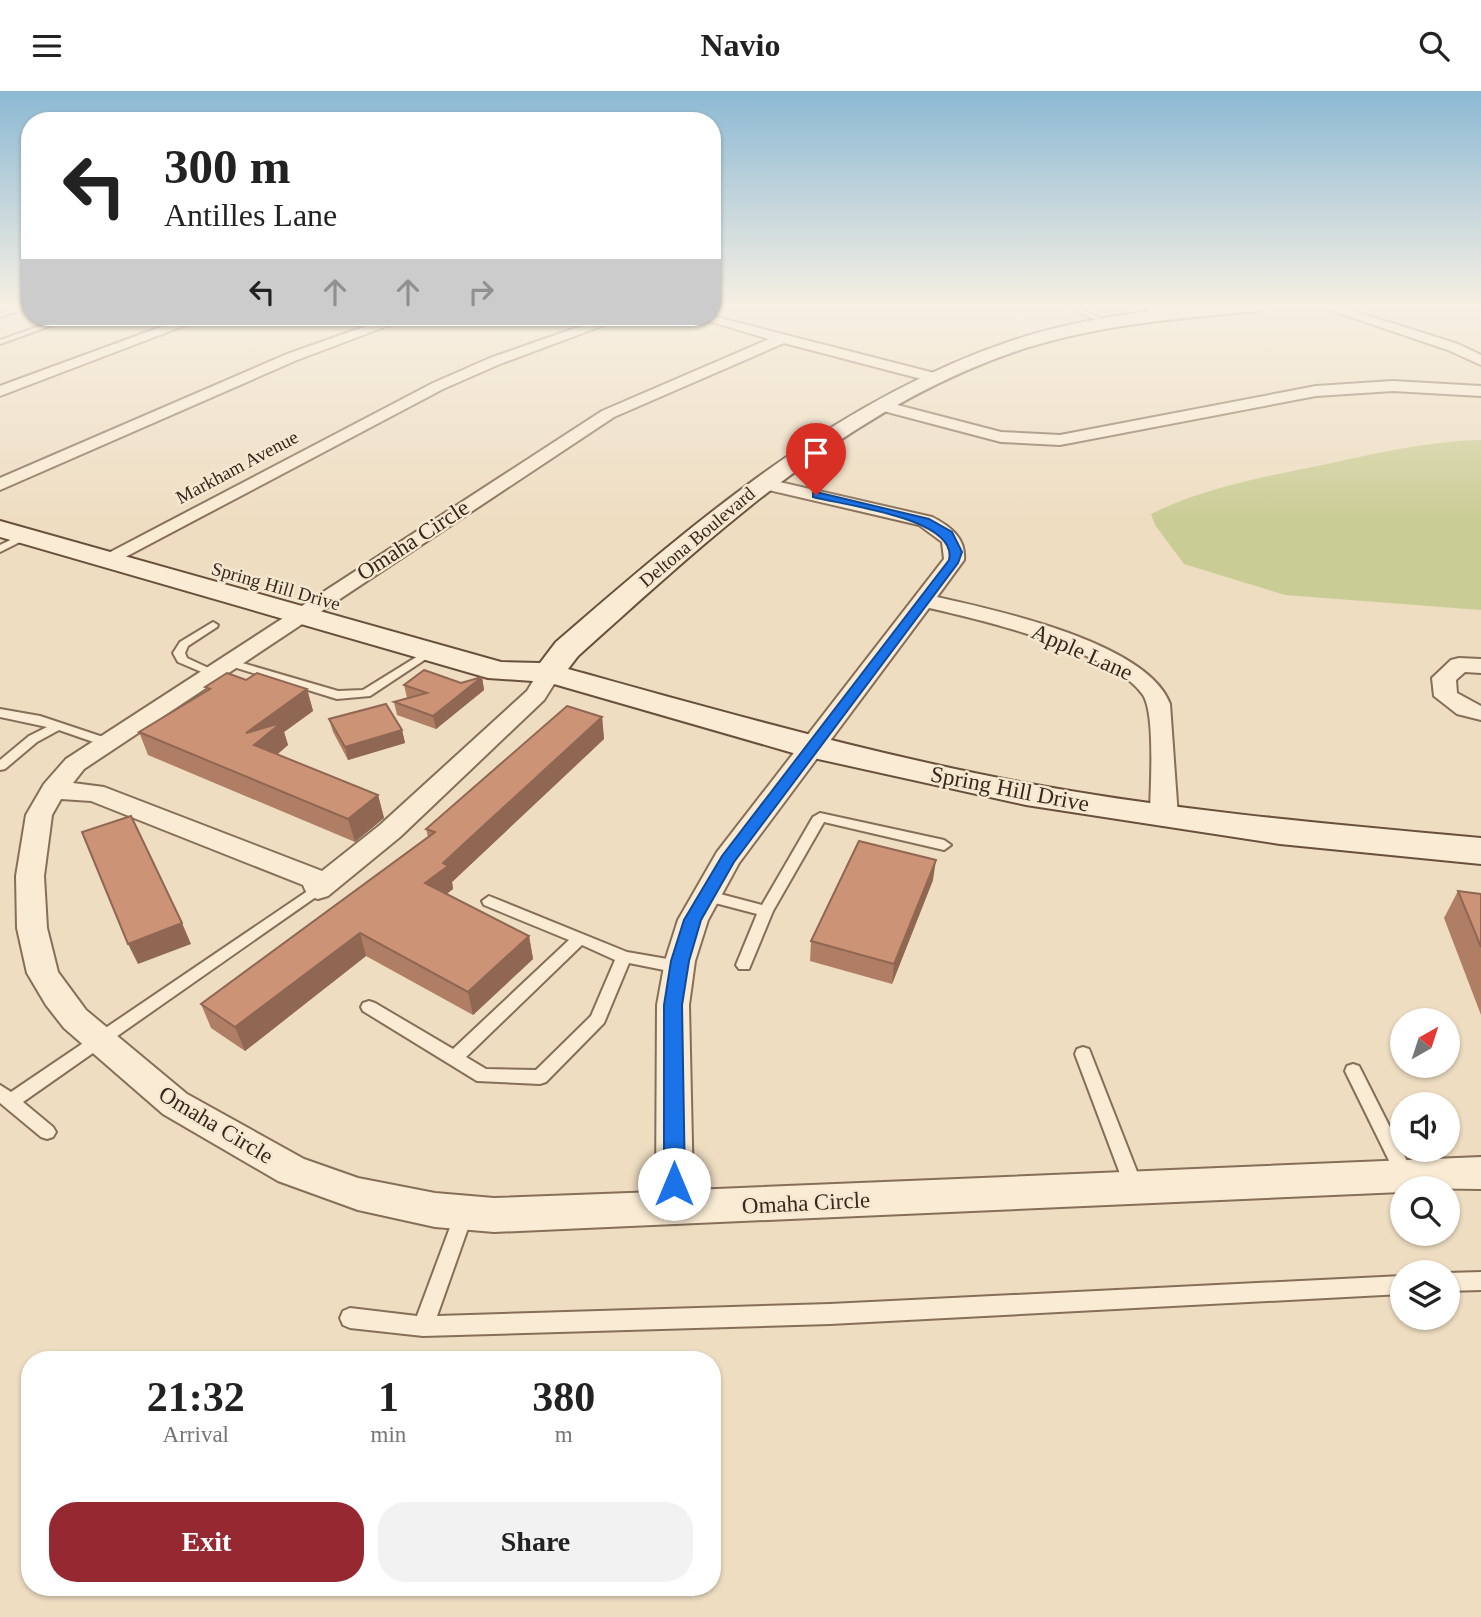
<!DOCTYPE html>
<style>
body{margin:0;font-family:Georgia,serif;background:#f2f2f2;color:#222;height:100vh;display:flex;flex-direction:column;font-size:26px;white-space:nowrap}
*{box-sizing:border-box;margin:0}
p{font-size:23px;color:#767676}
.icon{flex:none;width:38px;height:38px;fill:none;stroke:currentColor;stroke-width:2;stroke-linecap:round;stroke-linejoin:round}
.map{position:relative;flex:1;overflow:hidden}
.details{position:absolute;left:21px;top:1260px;width:700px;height:245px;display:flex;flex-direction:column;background:#fff;border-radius:28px;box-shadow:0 2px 5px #0004}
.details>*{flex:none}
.hud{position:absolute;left:21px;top:21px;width:700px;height:214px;border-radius:28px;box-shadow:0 2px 5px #0004;background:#fff;color:#222;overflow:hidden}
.needle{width:46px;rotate:39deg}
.controls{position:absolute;left:1390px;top:917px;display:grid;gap:14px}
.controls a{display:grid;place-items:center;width:70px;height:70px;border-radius:50%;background:#fff;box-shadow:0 2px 5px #0004;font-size:35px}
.pin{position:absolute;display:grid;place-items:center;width:60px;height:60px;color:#fff;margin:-72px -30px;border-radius:50% 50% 50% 0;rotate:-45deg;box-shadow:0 0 7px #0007}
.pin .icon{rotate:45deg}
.me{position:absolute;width:77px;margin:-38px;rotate:0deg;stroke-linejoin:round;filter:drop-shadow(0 0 5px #0008)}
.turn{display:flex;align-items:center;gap:24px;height:147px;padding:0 28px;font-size:32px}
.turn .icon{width:91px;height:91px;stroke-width:2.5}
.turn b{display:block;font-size:49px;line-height:60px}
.lanes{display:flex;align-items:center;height:66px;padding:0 28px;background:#0003;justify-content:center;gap:35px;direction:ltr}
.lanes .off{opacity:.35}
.eta{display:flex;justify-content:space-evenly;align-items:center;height:119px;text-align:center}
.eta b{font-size:42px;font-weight:700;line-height:49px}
.action{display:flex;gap:14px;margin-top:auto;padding:14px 28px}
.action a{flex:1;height:80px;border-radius:28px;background:#962831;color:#fff;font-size:28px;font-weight:700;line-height:80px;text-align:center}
.action a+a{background:#f2f2f2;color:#222}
header{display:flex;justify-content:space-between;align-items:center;height:91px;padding:0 28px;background:#fff;font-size:32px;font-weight:700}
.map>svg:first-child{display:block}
.green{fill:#cacc95}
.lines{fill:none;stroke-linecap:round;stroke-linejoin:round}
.service-casing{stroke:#876e58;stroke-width:4}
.minor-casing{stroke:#876e58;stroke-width:4}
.secondary-casing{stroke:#694f3c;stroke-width:4}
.service{fill:#f9ebd4;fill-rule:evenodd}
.minor{fill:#f9ebd4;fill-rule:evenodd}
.secondary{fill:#f9ebd4;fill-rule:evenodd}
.wall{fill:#af7e65}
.shaded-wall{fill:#8f6753}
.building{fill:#cc9376;stroke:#8f6753;stroke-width:2}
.route{fill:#1a73e8;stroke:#114b97;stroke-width:2}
.labels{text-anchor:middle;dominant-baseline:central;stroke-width:5;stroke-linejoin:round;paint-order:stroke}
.far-street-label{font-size:19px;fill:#37271d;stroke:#f5e8d0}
.street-label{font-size:23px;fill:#37271d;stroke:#f5e8d0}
</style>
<header><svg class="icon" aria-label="menu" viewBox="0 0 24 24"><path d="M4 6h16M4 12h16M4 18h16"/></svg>Navio<svg class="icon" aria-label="search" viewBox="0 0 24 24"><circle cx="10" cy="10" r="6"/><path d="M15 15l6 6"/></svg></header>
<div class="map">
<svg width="1481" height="1526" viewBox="0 0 1481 1526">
<rect width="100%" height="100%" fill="#eeddc1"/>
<path class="green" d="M1481,349V519L1285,504L1184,473L1155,434L1151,423C1205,396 1268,385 1327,373C1378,362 1428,350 1481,349Z"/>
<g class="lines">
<g class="service-casing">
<g id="service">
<polygon points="14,215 27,217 0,226 0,222 17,217"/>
<polygon points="1066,215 1075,215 1110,232 1105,233"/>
<polygon points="66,226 75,226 0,253 0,249"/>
<polygon points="25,442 30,445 28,447 0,461 0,454"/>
<polygon points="213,531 218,534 217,536 188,555 185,562 187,567 215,580 215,584 211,585 178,571 173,562 180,551"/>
<polygon points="431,557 435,558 435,562 370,605 337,608 224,573 222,571 224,569 232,569 338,600 363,599"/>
<polygon points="0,618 40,625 109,648 111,651 105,655 59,639 37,651 5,678 0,679 0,669 29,645 47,636 0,626"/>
<polygon points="820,722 944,749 951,754 944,759 824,731 773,820 749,878 739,878 736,874 757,823 700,808 698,804 705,799 762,814 813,726"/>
<polygon points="318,793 323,795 325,798 323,801 23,1011 53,1036 56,1041 53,1046 47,1048 41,1046 0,1012 0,994 11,1001"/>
<path d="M489,805L627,861L679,870L684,872L687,876L684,880L679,882L629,872L604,932L546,991L540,993L477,990L363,920L361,916L363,912L369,910L375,912L453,958L569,849L484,814L482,810ZM582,854L615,869L591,925L536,979L486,978L466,966Z"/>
<polygon points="1083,956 1089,958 1091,963 1143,1096 1141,1102 1134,1104 1127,1102 1125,1096 1075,963 1077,958"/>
<polygon points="1353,973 1359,975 1411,1078 1414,1084 1411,1090 1405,1092 1399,1090 1345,980 1347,975"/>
<polygon points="464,1115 471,1117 473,1123 437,1225 830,1213 1402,1185 1402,1203 830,1233 423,1245 350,1237 343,1234 340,1227 343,1220 350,1217 417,1225 455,1123 457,1117"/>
<polygon points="1481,1181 1481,1199 1447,1200 1447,1182"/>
</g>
</g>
<g class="minor-casing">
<g id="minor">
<polygon points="1143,215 1158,215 1168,224 1156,227"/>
<polygon points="1318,215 1338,215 1458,253 1481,264 1481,274 1448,259"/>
<path d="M712,225L942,284L945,287L937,292L784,252L614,326L84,678L73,692L104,696L322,780L380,734L527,600L541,577H557L561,582L544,609L400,746L328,805L318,808L308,805L303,794L91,710L61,708L52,724L44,785L47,837L58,881L86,919L187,1003L304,1068L358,1087L435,1102L494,1107L656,1101L657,914L665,870L678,829L717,761L944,468L942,451L919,434L756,396L753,392L756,388L762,387L932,426C950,435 966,447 964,469L937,506C996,519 1148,552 1170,613L1178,726L1174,732L1164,735L1154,732L1150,726C1150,700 1156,624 1143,604C1115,561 979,528 929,517L739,772L708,829L695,870L689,914L693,1099L1481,1066V1098L1402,1097V1101L494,1141L435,1136L358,1119L278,1090L163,1023L64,937L46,914L27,882L17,837L16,785L26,724L44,693L66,668L602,320L769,248L695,226Z"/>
<polygon points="188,226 207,226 0,305 0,295"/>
<polygon points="392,226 411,226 297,269 0,399 0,387 287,263"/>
<polygon points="607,226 626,226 500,273 443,298 114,472 107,474 97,468 433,292 490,267"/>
<polygon points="1393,290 1481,295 1481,305 1393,300 1316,305 1060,354 1001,351 876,318 874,315 882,310 1001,341 1060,344 1316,295"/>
<polygon points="1459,567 1481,568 1481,582 1465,581 1456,589 1457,602 1481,615 1481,629 1457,623 1434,605 1432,587 1451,569"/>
</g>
</g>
<g class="secondary-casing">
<path id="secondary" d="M1193,215H1268L1259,220C1182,227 1104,233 1029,256C852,312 713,444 578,565L568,578C720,620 870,663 1025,692C1175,720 1329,733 1481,747V773L1280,753L1026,714L800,664L547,591L488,587L0,446V430L501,571L540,572L556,551C695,431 834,310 1011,250C1069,230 1132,222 1193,215Z"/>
</g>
<use href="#service" class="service"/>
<use href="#minor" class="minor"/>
<use href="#secondary" class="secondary"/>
</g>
<g class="wall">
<polygon points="482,586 484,599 436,638 397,624 394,611 407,607 404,594 461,592"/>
<polygon points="246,589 307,598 313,620 284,641 288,654 277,663 378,704 384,727 355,751 148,664 139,641 207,600 205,596"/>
<polygon points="602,626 604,648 452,791 453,798 446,803 529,845 533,868 473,924 366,865 245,960 211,937 201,913 428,746 426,738"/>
<polygon points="329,628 402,639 405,652 348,669 333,641"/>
<polygon points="933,789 892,893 810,870 811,850"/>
<polygon points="1458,800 1481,803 1481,924 1444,827"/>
</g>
<g class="shaded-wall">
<polygon points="482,586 484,599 436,638 433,625"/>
<polygon points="307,598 313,620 284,641 288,654 262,677 246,642"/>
<polygon points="602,626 604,648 452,791 453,798 430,816 425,792 443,772"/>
<polygon points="402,639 405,652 348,669 345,656"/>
<polygon points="378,704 384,727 355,751 348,728"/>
<polygon points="936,769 933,789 892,893 894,873"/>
<polygon points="182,832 191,853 138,873 128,853"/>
<polygon points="360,842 366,865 245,960 235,936"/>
<polygon points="529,845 533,868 473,924 468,901"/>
</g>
<g class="building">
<polygon points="424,579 461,592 482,586 433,625 394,611 427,602 404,594"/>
<polygon points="227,582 246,589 257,582 307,598 246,642 281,632 254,654 378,704 348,728 139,641 210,598 205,596"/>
<polygon points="386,613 402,639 345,656 329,628"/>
<polygon points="567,615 602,626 443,772 448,775 425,792 529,845 468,901 360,842 235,936 201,913 435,741 426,738"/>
<polygon points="131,725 182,832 128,853 82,741"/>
<polygon points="859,750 936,769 894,873 811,850"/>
<polygon points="1458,800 1481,803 1481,856"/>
</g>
<linearGradient id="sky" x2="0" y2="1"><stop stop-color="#8cb9d4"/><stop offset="0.5" stop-color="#f7f0e3"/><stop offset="1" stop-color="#f7f0e3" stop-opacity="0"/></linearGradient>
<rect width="1481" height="429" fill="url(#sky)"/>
<path class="route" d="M816,401L929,428L952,441L962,461L958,472L734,771L701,829L689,870L682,914L685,1093L682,1099L674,1102L667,1099L664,1093V914L671,870L684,829L722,765L949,469C959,427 842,414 813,406V402Z"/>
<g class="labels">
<g class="far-street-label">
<text transform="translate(237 376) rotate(-28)">Markham Avenue</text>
<text transform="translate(697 446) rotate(-40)">Deltona Boulevard</text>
<text transform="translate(276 495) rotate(16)">Spring Hill Drive</text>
</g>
<g class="street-label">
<text transform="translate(413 449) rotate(-33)">Omaha Circle</text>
<text transform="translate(1082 561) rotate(24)">Apple Lane</text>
<text transform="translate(1010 698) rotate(11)">Spring Hill Drive</text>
<text transform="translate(216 1034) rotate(31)">Omaha Circle</text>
<text transform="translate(806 1112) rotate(-3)">Omaha Circle</text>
</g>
</g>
</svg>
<div class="controls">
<a><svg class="needle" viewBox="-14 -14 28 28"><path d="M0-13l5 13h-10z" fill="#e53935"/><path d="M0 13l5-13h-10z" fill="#767676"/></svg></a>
<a><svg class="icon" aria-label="sound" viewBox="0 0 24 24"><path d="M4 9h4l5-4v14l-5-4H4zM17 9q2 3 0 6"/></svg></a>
<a><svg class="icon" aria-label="search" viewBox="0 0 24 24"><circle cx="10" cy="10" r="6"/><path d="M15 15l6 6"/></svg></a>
<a><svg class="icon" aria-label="layers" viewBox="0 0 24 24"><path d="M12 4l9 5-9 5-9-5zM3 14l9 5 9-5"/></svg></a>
</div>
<div class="pin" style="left:816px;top:404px;background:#d93025"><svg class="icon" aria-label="arrive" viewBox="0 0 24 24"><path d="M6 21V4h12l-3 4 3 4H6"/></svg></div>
<svg class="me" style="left:674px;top:1093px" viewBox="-20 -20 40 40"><circle r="19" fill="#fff"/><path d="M0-13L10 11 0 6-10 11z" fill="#1a73e8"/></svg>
<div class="hud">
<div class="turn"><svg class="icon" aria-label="left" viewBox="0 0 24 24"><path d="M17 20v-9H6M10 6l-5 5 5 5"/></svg><div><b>300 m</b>Antilles Lane</div></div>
<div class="lanes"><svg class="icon" aria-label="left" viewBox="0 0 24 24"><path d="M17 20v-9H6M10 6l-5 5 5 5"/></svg><svg class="icon off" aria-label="ahead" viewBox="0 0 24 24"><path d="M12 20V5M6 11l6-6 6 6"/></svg><svg class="icon off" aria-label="ahead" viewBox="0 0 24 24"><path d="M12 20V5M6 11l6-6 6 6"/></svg><svg class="icon off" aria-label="right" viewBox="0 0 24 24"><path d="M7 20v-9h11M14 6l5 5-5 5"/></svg></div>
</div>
<section class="details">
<div class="eta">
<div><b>21:32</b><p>Arrival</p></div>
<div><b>1</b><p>min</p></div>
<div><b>380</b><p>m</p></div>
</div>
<div class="action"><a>Exit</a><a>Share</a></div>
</section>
</div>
